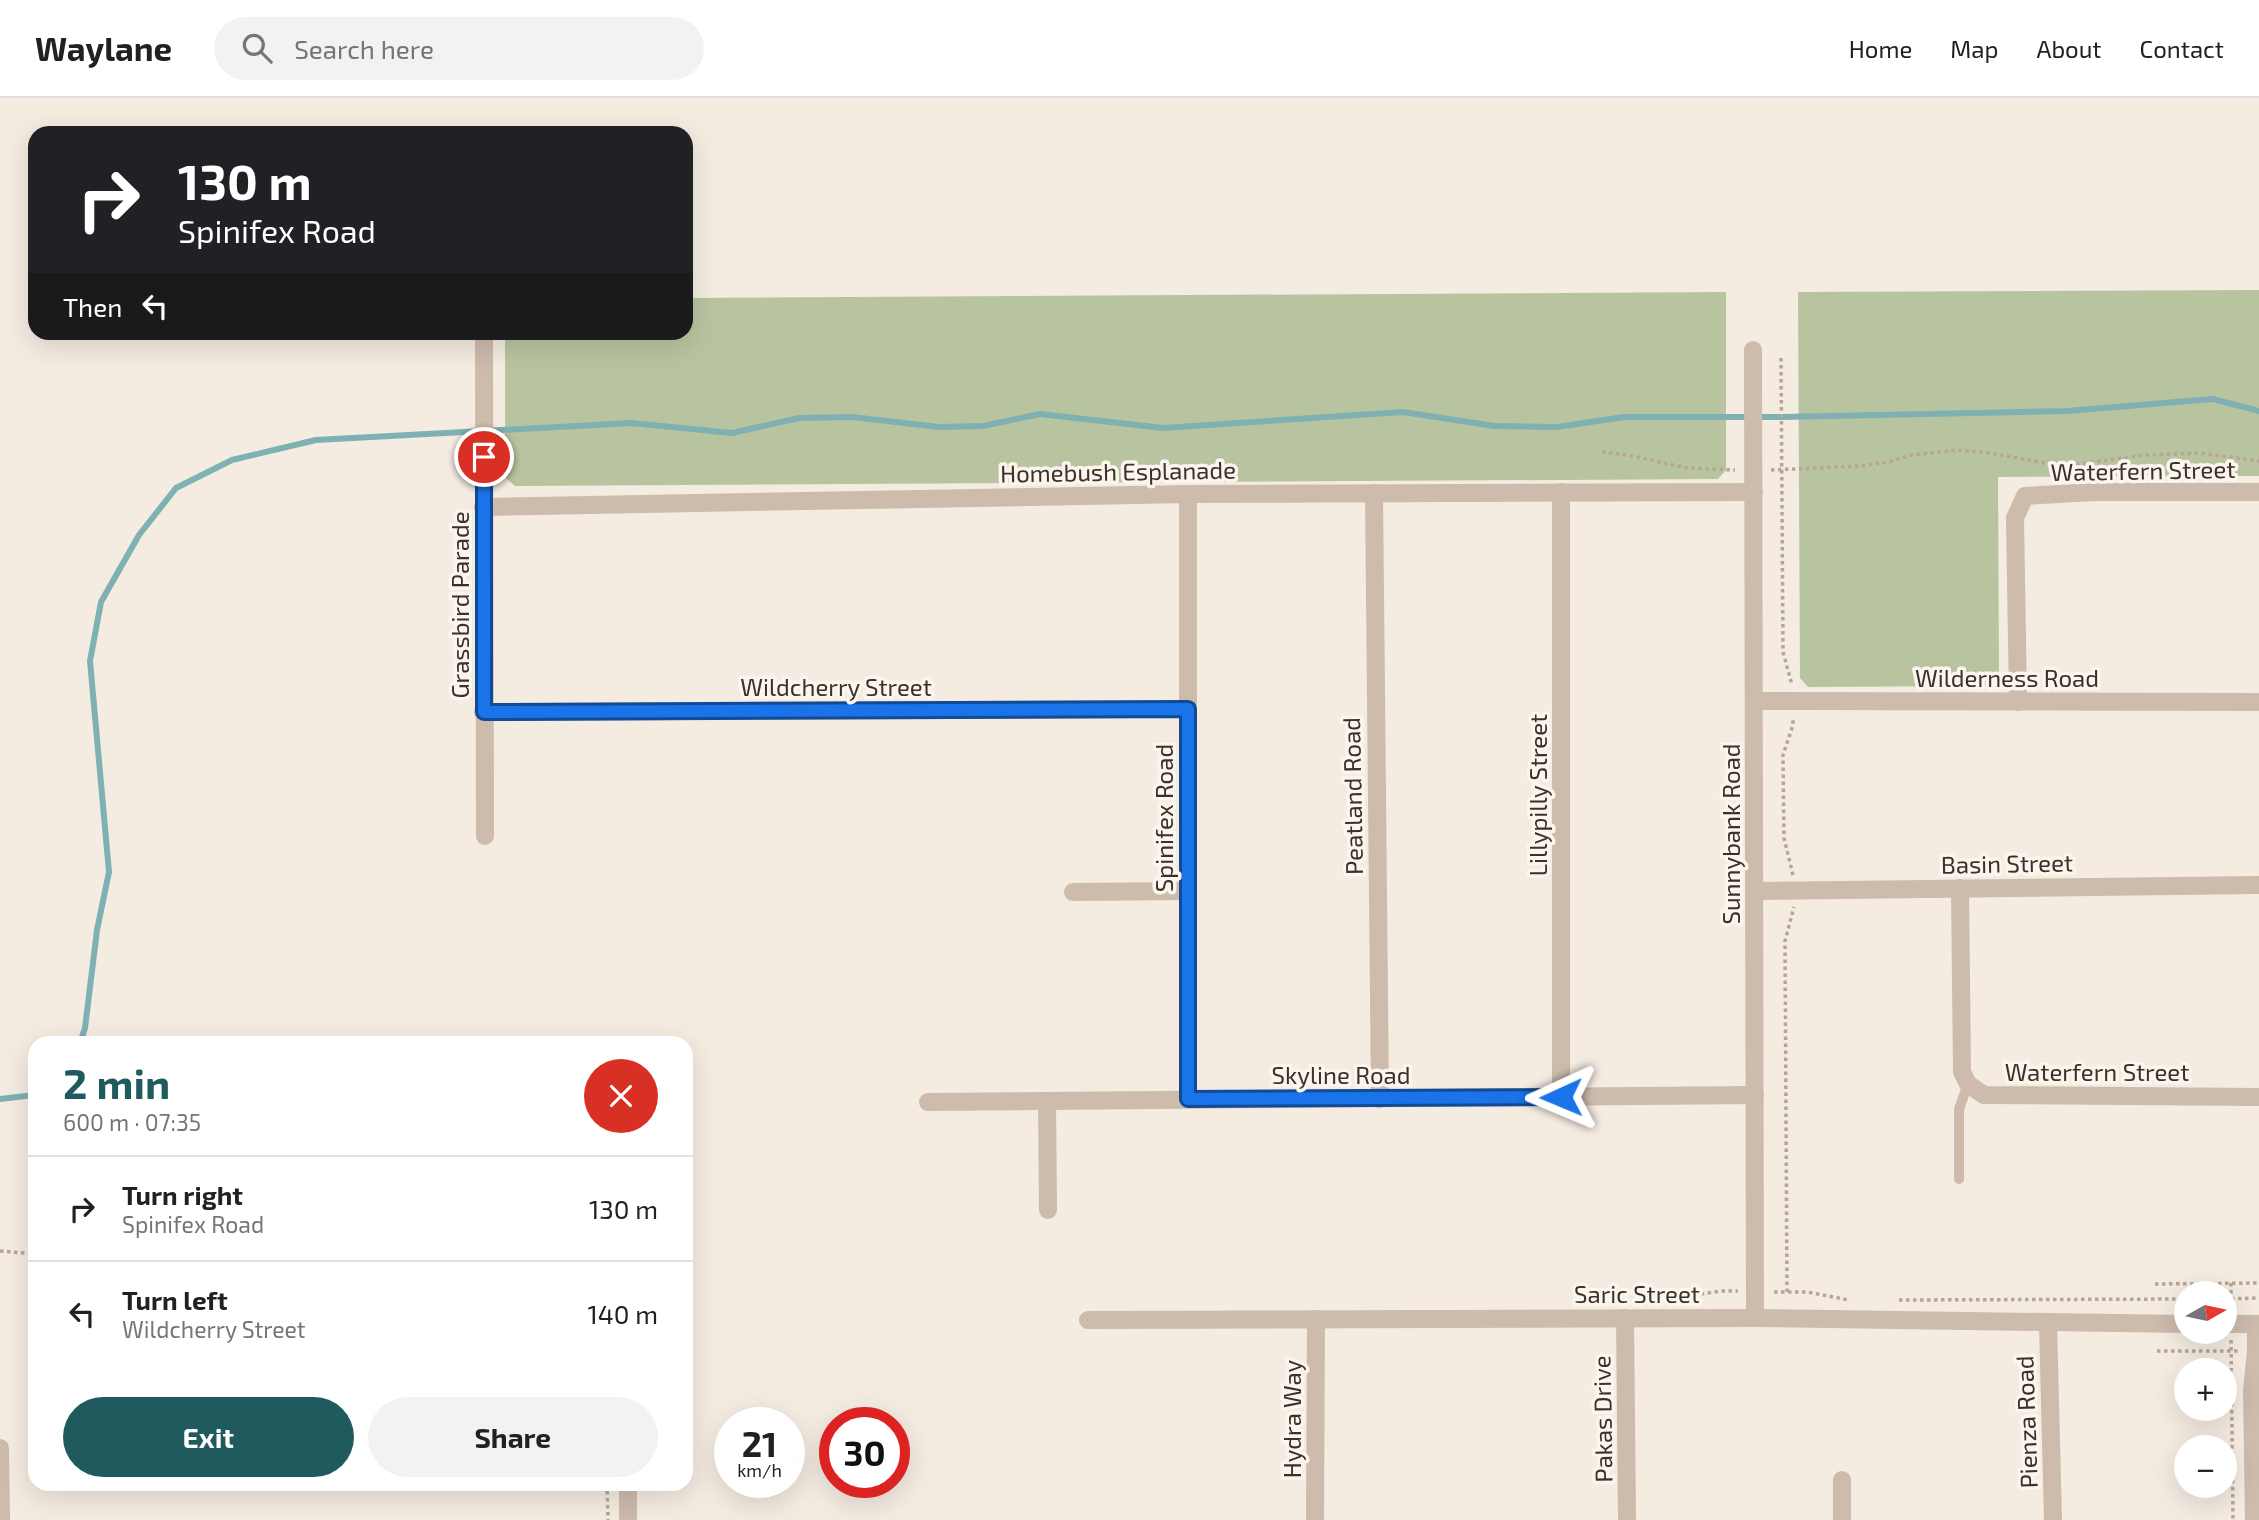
<!DOCTYPE html>
<meta charset="utf-8">
<style>
body{margin:0;font-family:"Exo 2",sans-serif;background:#f2f2f2;color:#202124;height:100vh;display:flex;flex-direction:column;font-size:26px;white-space:nowrap}
*{box-sizing:border-box;margin:0}
p{font-size:23px;color:#757577}
.icon{flex:none;width:38px;height:38px;fill:none;stroke:currentColor;stroke-width:2;stroke-linecap:round;stroke-linejoin:round}
.map{position:relative;flex:1;overflow:hidden}
.drawer{position:absolute;left:28px;top:938px;width:665px;height:455px;display:flex;flex-direction:column;background:#fff;border-radius:21px;box-shadow:0 7px 28px #0002}
.drawer>*{flex:none}
.guide{position:absolute;left:28px;top:28px;width:665px;height:214px;border-radius:21px;box-shadow:0 7px 28px #0002;background:#202124;color:#fff;overflow:hidden}
.needle{width:46px;rotate:81deg}
.controls{position:absolute;left:2174px;top:1183px;display:grid;gap:14px}
.controls a{display:grid;place-items:center;width:63px;height:63px;border-radius:50%;background:#fff;box-shadow:0 7px 28px #0002;font-size:35px}
.speed{position:absolute;left:714px;top:1309px;display:flex;gap:14px;font-size:35px;font-weight:700;text-align:center}
.speed>*{display:grid;place-content:center;width:91px;height:91px;border-radius:50%;background:#fff;box-shadow:0 7px 28px #0002;line-height:1}
.speed small{font-size:18px;font-weight:400}
.speed .limit{border:10px solid #d22;background:#fff;color:#111}
.pin{position:absolute;display:grid;place-items:center;width:60px;height:60px;color:#fff;margin:-30px;border:4px solid #fff;border-radius:50%;box-shadow:0 2px 7px #0007}
.me{position:absolute;width:77px;margin:-38px;rotate:269deg;stroke-linejoin:round;filter:drop-shadow(0 0 5px #0008)}
.turn{display:flex;align-items:center;gap:24px;height:147px;padding:0 35px;font-size:32px}
.turn .icon{width:91px;height:91px;stroke-width:2.5}
.turn b{display:block;font-size:49px;line-height:60px}
.then{display:flex;align-items:center;height:66px;padding:0 35px;background:#0003;gap:14px;font-size:26px}
.round{display:grid;place-items:center;flex:none;width:74px;height:74px;border-radius:37px;background:#f2f2f2}
.headline{display:flex;align-items:center;justify-content:space-between;height:119px;padding:0 35px}
h1{font-size:42px;font-weight:700;line-height:52px;color:#1f5a5e}
.button{display:flex;gap:14px;margin-top:auto;padding:14px 35px}
.button a{flex:1;height:80px;border-radius:42px;background:#1f5a5e;color:#fff;font-size:28px;font-weight:700;line-height:80px;text-align:center}
.button a+a{background:#f2f2f2;color:#202124}
ul{padding:0;list-style:none}
li{display:flex;align-items:center;gap:21px;height:105px;padding:0 35px;border-top:2px solid #e0e0e0}
li div{flex:1}
li b{display:block;font-size:26px}
li em{font-style:normal}
header{display:flex;align-items:center;gap:42px;box-sizing:border-box;height:98px;padding:0 35px;background:#fff;border-bottom:2px solid #e0e0e0}
header strong{font-size:33px}
nav{display:flex;gap:38px;margin-inline-start:auto;font-size:24px}
.search{width:490px;height:63px;background:#f2f2f2;display:flex;align-items:center;gap:18px;box-sizing:border-box;padding:0 24px;border-radius:38px;color:#757577;font-size:26px}
.map>svg:first-child{display:block}
.green{fill:#b8c4a0}
.lines{fill:none;stroke-linecap:round;stroke-linejoin:round}
.stream{stroke:#7fb0b2;stroke-width:6}
.path{stroke:#b9a596;stroke-width:3.5;stroke-dasharray:3.5 3.5;stroke-linecap:butt}
.service{stroke:#cdbbac;stroke-width:10}
.minor{stroke:#cdbbac;stroke-width:18}
.tertiary{stroke:#cdbbac;stroke-width:18}
.route-casing{stroke:#114b97;stroke-width:18}
.route{stroke:#1a73e8;stroke-width:12}
.labels{text-anchor:middle;dominant-baseline:central;stroke-width:7;stroke-linejoin:round;paint-order:stroke}
.street-label{font-size:24px;fill:#3b302b;stroke:#fbf5ee}
</style>
<header>
<strong>Waylane</strong>
<div class="search"><svg class="icon" aria-label="search" viewBox="0 0 24 24"><circle cx="10" cy="10" r="6"/><path d="M15 15l6 6"/></svg>Search here</div>
<nav><a>Home</a><a>Map</a><a>About</a><a>Contact</a></nav>
</header>
<div class="map">
<svg width="2259" height="1422" viewBox="0 0 2259 1422">
<rect width="100%" height="100%" fill="#f4ebe1"/>
<g class="green">
<polygon points="2259,192 2259,378 1998,379 1999,574 1985,588 1808,589 1800,580 1798,194"/>
<polygon points="1726,194 1726,372 1718,381 515,388 505,379 505,235 686,234 686,200"/>
</g>
<g class="lines">
<g class="stream">
<polyline points="80,945 85,930 97,832 109,774 90,563 101,504 139,437 176,390 232,362 316,342 631,325 732,335 799,320 852,319 939,329 983,328 1040,316 1163,330 1403,314 1494,328 1557,329 1624,319 1782,319 2067,313 2213,301 2259,313"/>
<polyline points="0,1001 35,997"/>
</g>
<g class="path">
<polyline points="1781,260 1783,554 1792,587"/>
<polyline points="1602,354 1628,357 1687,370 1735,372"/>
<polyline points="1771,372 1860,368 1889,364 1912,357 1956,352 1984,354 2045,365 2079,366 2145,357 2199,355 2259,363"/>
<polyline points="1793,777 1784,740 1783,657 1793,627 1793,619"/>
<polyline points="0,1153 35,1156"/>
<polyline points="2231,1185 2231,1210"/>
<polyline points="2155,1186 2259,1185"/>
<polyline points="1774,1194 1807,1194 1849,1202"/>
<polyline points="1787,1194 1785,843 1794,809"/>
<polyline points="1673,1200 1722,1193 1738,1193"/>
<polyline points="2224,1201 2259,1200"/>
<polyline points="1899,1202 2186,1201"/>
<polyline points="2231,1242 2233,1422"/>
<polyline points="2157,1253 2239,1253"/>
<polyline points="607,1386 608,1422"/>
</g>
<polyline class="service" points="1959,1081 1959,1011 1968,986"/>
<g class="minor">
<polyline points="484,234 485,738"/>
<polyline points="1374,395 1380,1001"/>
<polyline points="1188,396 1188,1001"/>
<polyline points="483,409 1188,396 1754,394"/>
<polyline points="1754,603 2259,604"/>
<polyline points="2018,604 2015,420 2025,398 2096,394 2259,394"/>
<polyline points="483,614 1188,611"/>
<polyline points="1960,790 1962,974 1968,986 1984,997 2259,999"/>
<polyline points="1755,793 2259,787"/>
<polyline points="1073,794 1188,793"/>
<polyline points="1561,999 1561,394"/>
<polyline points="1047,1003 1048,1112"/>
<polyline points="928,1004 1755,997"/>
<polyline points="1625,1220 1627,1422"/>
<polyline points="2048,1225 2053,1422"/>
<polyline points="1842,1382 1842,1422"/>
<polyline points="628,1422 628,1386"/>
<polyline points="1315,1422 1316,1221"/>
<polyline points="2254,1422 2252,1293 2256,1253 2256,1226"/>
</g>
<g class="tertiary">
<polyline points="1753,252 1755,1220"/>
<polyline points="1088,1222 1755,1220 2186,1226"/>
<polyline points="2224,1226 2259,1226"/>
<polyline points="0,1350 1,1422"/>
</g>
</g>
<g class="lines">
<g class="route-casing">
<polyline id="route" points="484,359 484,614 1188,611 1188,1001 1561,999"/>
</g>
<use href="#route" class="route"/>
</g>
<g class="labels">
<g class="street-label">
<text transform="translate(2143 372) rotate(-1)">Waterfern Street</text>
<text transform="translate(1118 373) rotate(-1)">Homebush Esplanade</text>
<text transform="translate(459 507) rotate(-90)">Grassbird Parade</text>
<text x="2007" y="579">Wilderness Road</text>
<text x="836" y="588">Wildcherry Street</text>
<text transform="translate(1537 697) rotate(-90)">Lillypilly Street</text>
<text transform="translate(1352 698) rotate(-91)">Peatland Road</text>
<text transform="translate(1163 720) rotate(-90)">Spinifex Road</text>
<text transform="translate(1730 736) rotate(-90)">Sunnybank Road</text>
<text transform="translate(2007 765) rotate(-1)">Basin Street</text>
<text x="2097" y="973">Waterfern Street</text>
<text x="1341" y="976">Skyline Road</text>
<text x="1637" y="1195">Saric Street</text>
<text transform="translate(1291 1321) rotate(-90)">Hydra Way</text>
<text transform="translate(1602 1321) rotate(-91)">Pakas Drive</text>
<text transform="translate(2026 1324) rotate(-92)">Pienza Road</text>
</g>
</g>
</svg>
<div class="controls">
<a><svg class="needle" viewBox="-14 -14 28 28"><path d="M0-13l5 13h-10z" fill="#e53935"/><path d="M0 13l5-13h-10z" fill="#757577"/></svg></a>
<a>+</a>
<a>−</a>
</div>
<div class="speed"><div>21<small>km/h</small></div><div class="limit">30</div></div>
<div class="pin" style="left:484px;top:359px;background:#d93025"><svg class="icon" aria-label="arrive" viewBox="0 0 24 24"><path d="M6 21V4h12l-3 4 3 4H6"/></svg></div>
<svg class="me" style="left:1561px;top:999px" viewBox="-20 -20 40 40"><path d="M0-17L14 15 0 8-14 15z" fill="#1a73e8" stroke="#fff" stroke-width="4"/></svg>
<div class="guide">
<div class="turn"><svg class="icon" aria-label="right" viewBox="0 0 24 24"><path d="M7 20v-9h11M14 6l5 5-5 5"/></svg><div><b>130 m</b>Spinifex Road</div></div>
<div class="then">Then<svg class="icon" aria-label="left" viewBox="0 0 24 24"><path d="M17 20v-9H6M10 6l-5 5 5 5"/></svg></div>
</div>
<section class="drawer">
<div class="headline"><div><h1>2 min</h1><p>600 m · 07:35</p></div><a class="round" style="background:#d93025;color:#fff"><svg class="icon" aria-label="close" viewBox="0 0 24 24"><path d="M6 6l12 12M18 6L6 18"/></svg></a></div>
<ul>
<li><svg class="icon" aria-label="right" viewBox="0 0 24 24"><path d="M7 20v-9h11M14 6l5 5-5 5"/></svg><div><b>Turn right</b><p>Spinifex Road</p></div><em>130 m</em></li>
<li><svg class="icon" aria-label="left" viewBox="0 0 24 24"><path d="M17 20v-9H6M10 6l-5 5 5 5"/></svg><div><b>Turn left</b><p>Wildcherry Street</p></div><em>140 m</em></li>
</ul>
<div class="button"><a>Exit</a><a>Share</a></div>
</section>
</div>
